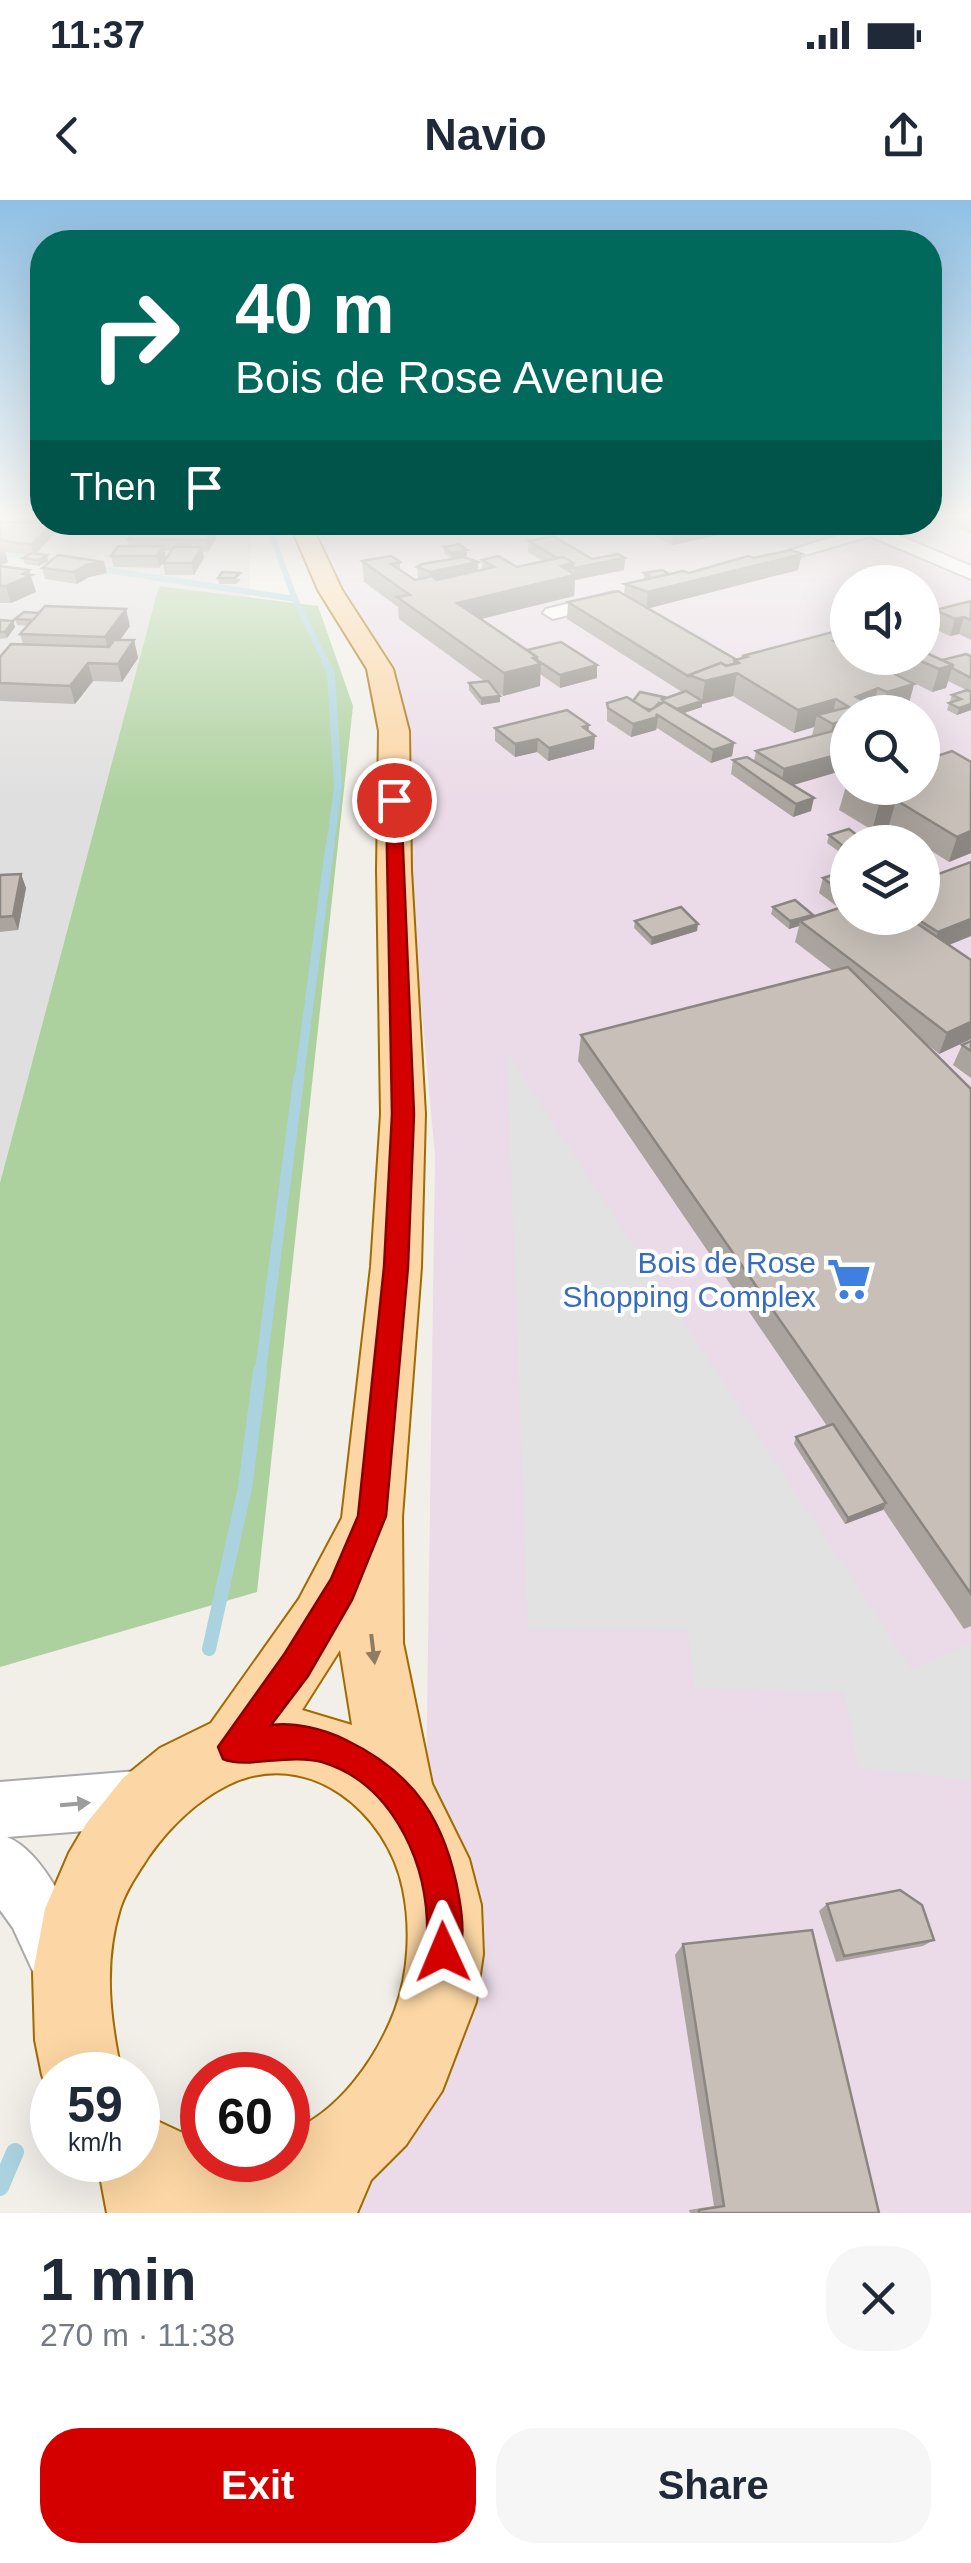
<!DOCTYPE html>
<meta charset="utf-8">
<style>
body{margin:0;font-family:Helvetica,sans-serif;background:#f6f6f7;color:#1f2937;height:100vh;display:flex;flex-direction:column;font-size:38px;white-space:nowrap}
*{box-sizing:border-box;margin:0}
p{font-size:32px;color:#747a83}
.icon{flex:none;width:55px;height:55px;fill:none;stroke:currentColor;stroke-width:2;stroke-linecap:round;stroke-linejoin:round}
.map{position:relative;height:2013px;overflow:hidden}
.panel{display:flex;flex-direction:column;background:#fff;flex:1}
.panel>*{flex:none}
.guide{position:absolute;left:30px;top:30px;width:912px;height:305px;border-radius:40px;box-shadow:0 10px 40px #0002;background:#00695c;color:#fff;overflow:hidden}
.controls{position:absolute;left:830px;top:365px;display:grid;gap:20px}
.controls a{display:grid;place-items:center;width:110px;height:110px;border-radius:50%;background:#fff;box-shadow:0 10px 40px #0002;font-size:50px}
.speed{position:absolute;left:30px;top:1852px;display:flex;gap:20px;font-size:50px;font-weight:700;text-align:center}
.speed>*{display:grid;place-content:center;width:130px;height:130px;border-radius:50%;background:#fff;box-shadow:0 10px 40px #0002;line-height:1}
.speed small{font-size:25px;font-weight:400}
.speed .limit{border:15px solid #d22;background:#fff;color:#111}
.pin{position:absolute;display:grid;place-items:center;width:85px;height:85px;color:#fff;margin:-42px;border:5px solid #fff;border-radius:50%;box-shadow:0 2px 10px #0007}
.me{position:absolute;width:110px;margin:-55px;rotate:359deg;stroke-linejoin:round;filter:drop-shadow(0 0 8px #0008)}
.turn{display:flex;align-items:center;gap:35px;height:210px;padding:0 40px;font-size:45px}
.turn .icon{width:130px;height:130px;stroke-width:2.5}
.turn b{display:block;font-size:70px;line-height:85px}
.then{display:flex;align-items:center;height:95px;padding:0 40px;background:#0003;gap:20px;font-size:38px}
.round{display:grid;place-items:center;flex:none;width:105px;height:105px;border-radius:40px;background:#f6f6f7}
.overview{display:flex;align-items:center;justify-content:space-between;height:170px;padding:0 40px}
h1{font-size:60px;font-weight:700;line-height:75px}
.button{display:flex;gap:20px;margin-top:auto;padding:20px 40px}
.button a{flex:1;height:115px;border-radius:40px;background:#d40000;color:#fff;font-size:40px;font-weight:700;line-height:115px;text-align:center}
.button a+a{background:#f6f6f7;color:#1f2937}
.status{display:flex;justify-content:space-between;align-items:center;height:70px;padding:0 50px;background:#fff;direction:ltr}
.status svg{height:28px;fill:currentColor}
header{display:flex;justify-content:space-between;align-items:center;height:130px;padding:0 40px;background:#fff;font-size:45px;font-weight:700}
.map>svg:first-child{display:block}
.residential{fill:#e0dfdf}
.industrial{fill:#ebdbe8;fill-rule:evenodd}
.forest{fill:#add19e}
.parking{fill:#e2e2e2}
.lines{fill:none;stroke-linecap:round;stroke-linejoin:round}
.stream-far5{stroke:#aad3df;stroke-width:6}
.stream-far4{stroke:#aad3df;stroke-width:8}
.stream-far3{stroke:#aad3df;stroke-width:9}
.stream-far2{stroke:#aad3df;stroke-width:11}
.stream-far1{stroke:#aad3df;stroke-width:14}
.stream{stroke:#aad3df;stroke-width:18}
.minor-casing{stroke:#a9a9a9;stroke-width:4}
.major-casing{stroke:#a06b00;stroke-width:4}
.minor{fill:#fff;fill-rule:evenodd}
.major{fill:#fcd6a4;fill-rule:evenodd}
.wall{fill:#aba49e}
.shaded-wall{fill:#8b8681}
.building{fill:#c7bfb8;stroke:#8b8681;stroke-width:2.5}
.oneway{fill:#8f7c63}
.oneway2{fill:#9c9c9c}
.route{fill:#d40000;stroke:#8a0000;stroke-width:2.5}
.labels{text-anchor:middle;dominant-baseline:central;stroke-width:8;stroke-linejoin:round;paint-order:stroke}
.shop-label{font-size:30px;fill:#366cbe;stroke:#fff;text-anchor:end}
</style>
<div class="status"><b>11:37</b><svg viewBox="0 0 49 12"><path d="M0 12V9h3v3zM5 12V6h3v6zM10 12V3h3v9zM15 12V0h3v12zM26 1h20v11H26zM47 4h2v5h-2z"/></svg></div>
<header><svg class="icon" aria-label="back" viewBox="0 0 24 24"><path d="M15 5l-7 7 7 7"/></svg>Navio<svg class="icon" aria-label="share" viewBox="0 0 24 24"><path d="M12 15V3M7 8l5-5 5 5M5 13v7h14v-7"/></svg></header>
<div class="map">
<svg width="971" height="2013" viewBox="0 0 971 2013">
<rect width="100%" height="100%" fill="#f2efe9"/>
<polygon class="residential" points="0,316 42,316 42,322 251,323 249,398 159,386 0,1004"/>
<path class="industrial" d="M930,316H971V2013H337L424,1727L435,956L409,669V526L395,467L340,388L312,323L930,322ZM848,382H922V458H848ZM848,512H922V588H848ZM848,642H922V718H848Z"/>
<polygon class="forest" points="159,386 318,406 353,506 257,1392 0,1467 0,983"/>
<polygon class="parking" points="507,853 912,1470 971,1443 971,1580 858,1568 845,1492 694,1488 688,1430 528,1429"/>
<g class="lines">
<g class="stream-far5">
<polyline points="267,322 295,399 326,463"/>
<polyline points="0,353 65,363"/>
<polyline points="93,368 295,399"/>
</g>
<polyline class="stream-far4" points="325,461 331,474 338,587 330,647"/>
<polyline class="stream-far3" points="299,880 330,645"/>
<polyline class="stream-far2" points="260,1174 299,877"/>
<polyline class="stream-far1" points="209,1449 245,1288 260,1171"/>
<polyline class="stream" points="0,1987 15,1952"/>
<g class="minor-casing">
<g id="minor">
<polygon points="843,322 867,322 971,366 971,379 870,336 750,371 741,366 855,330"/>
<polygon points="614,392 621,394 621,402 553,419 543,413 546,409"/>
<path d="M150,1570L170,1578L178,1598L170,1618L150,1626L7,1637C49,1654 77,1730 93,1770L84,1791L63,1800L42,1791L13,1728L0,1710V1582Z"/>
</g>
</g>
<g class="major-casing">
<path id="major" d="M289,322H310L342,390L393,469L409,531L411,670L425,914L421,1067L402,1317L403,1443L432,1584L469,1659L481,1705L483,1754L476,1802L442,1891L406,1945L371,1980L357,2013H107L97,1960H138V1912L202,1942V1960H288V1932C338,1914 377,1858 395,1810C409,1773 411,1727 403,1689C388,1613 308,1545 228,1585C196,1601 169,1628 149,1656C138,1673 126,1690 120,1709C103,1764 110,1820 122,1875H52V1901L42,1875L35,1840L33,1773L45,1709L69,1653L86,1624L123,1578L160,1548L211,1523L299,1399L342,1318L371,1067L381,914L377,670L379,531L367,469L318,390ZM340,1450L352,1525L302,1510Z"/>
</g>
<use href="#minor" class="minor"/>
<use href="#major" class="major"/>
</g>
<g class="wall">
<polygon points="16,316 42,316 42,322 220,322 216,323 217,327 214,331 216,338 208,352 202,352 204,358 194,375 165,375 163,363 171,351 164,351 159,368 114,367 111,356 129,346 128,339 133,332 108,332 97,329 97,326 69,328 52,327 54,334 36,354 48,361 39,366 25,364 23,358 29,355 5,352 8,362 0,365 0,322 18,322"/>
<polygon points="930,316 971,316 971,334 930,317"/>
<polygon points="418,322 461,322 437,327"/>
<polygon points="635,322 734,322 733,332 672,345 635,326"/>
<polygon points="529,341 592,359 625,358 624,370 575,380 574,396 481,419 527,450 597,478 560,488 540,474 540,486 503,496 496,490 500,502 481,505 469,490 469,483 484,481 399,419 398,407 364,382 362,361 400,362 400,370 415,380 419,379 418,378 417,367 478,362 478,371 482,370 482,360 517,367 543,361 528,352"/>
<polygon points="444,347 467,356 452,359 444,353"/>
<polygon points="754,358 798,370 648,408 737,460 742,458 742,456 922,458 942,460 971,456 971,510 957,515 947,510 949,503 952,502 950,501 952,495 966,490 948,481 946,488 932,492 889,470 914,484 908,507 888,512 848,512 793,585 811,611 793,617 731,574 733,560 754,561 756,551 812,536 814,527 794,533 733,496 702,504 702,507 684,513 734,543 732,556 711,563 657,528 656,530 631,537 607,521 607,503 664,499 682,492 567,419 568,402 624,395 625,384 644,380 644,373 689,373"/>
<polygon points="104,362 107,373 89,377 77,384 45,379 42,368"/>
<polygon points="0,366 30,375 36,392 11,403 0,403"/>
<polygon points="218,378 241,379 236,384 219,384"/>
<polygon points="971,401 971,440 959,434 950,436 930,427 935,410"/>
<polygon points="15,419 130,426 120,440 134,440 138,458 122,482 93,481 75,504 0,501 0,457 23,444 20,434 28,426 17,425"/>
<polygon points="0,420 13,421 15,427 7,438 0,439"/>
<polygon points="495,528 589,531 594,549 548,561 537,552 515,557 495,541"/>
<polygon points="971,562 971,653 949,662 922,645 922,642 918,642 889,625 872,630 839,610 846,586"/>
<polygon points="829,635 848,642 848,658 827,643"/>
<polygon points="971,661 971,736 949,745 971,839 939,854 920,838 971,889 971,1426 964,1429 883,1309 845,1324 794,1244 796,1237 827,1226 578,861 581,835 833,771 795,742 799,726 789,729 771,714 773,707 813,715 813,717 839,708 819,693 823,678 848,670 848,718 922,718"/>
<polygon points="21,674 26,688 18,730 0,732 0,675"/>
<polygon points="635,721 697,731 651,745 634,728"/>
<polygon points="971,841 971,878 953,865 962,845"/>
<polygon points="827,1704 934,1740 923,1746 836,1762 819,1711"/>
<polygon points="683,1744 879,2013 690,2013 689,2010 714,2006 675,1755"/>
</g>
<g class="shaded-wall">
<polygon points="68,322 96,322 97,326 69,328"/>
<polygon points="212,322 216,322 217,327 214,331 216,338 208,352 206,340 213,328"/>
<polygon points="437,322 461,322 437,327"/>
<polygon points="707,322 734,322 733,332 672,345 674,329"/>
<polygon points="52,323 54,334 34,356 31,345"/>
<polygon points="164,346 166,358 159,368 157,356"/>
<polygon points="202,347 204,358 194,375 192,363"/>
<polygon points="467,350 467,356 452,359 451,353"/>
<polygon points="5,351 8,362 0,365 0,353"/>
<polygon points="802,354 798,370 646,409 648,392"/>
<polygon points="47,355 48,361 39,366 38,360"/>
<polygon points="625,358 624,370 575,380 574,396 457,425 457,403 561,366 573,363 572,376 574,375 574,368"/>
<polygon points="104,362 107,373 89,377 77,384 74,372 86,365"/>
<polygon points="478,362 478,373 430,383 430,372"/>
<polygon points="12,367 16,382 29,370 36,392 11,403 6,386 9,368"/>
<polygon points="126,409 130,426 109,455 105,437"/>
<polygon points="964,417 959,434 950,436 955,419"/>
<polygon points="13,421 15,427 7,438 5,432"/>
<polygon points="848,438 848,458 834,441"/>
<polygon points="134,440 138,458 122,482 118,464"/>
<polygon points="537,457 541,464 540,486 503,496 504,473"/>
<polygon points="88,463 93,481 75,504 70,486"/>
<polygon points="597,465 597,478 560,488 560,475"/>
<polygon points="953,465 946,488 932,492 939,469"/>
<polygon points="737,473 733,496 702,504 702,507 669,518 670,511 702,501 705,481"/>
<polygon points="914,484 908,507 888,512 882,512 887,492"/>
<polygon points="878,488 872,511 856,497"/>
<polygon points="500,496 500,502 481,505 481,498"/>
<polygon points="836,499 831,522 817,515 814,527 794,533 798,510"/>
<polygon points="971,504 971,510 957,515 959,508"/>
<polygon points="658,517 656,530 631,537 633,524"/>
<polygon points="848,519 848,541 827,547 833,524"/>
<polygon points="589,525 588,538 595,536 594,549 548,561 549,548 583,527"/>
<polygon points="538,539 537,552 515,557 515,544"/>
<polygon points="734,543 732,556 711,563 713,550"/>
<polygon points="848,552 848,569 780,589 784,569"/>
<polygon points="814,598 811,611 793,617 796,604"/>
<polygon points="896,600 889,625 872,630 879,605"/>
<polygon points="971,631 971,653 949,662 957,637"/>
<polygon points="21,674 26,688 18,730 13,716"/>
<polygon points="813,715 811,722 800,721 799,726 789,729 790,721"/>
<polygon points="971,719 971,736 931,752 938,732"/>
<polygon points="698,724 697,731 651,745 652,738"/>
<polygon points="971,822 971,839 939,854 947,833"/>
<polygon points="886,1303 883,1310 845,1324 848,1318"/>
</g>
<g class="building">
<polygon points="0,322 52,323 31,345 0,340"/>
<polygon points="660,322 707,322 674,329"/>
<polygon points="138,326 214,327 206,340 128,339"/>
<polygon points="553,336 592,359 618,354 625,358 574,368 573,368 573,363 563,357 557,358 529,341"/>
<polygon points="459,344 467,350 451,353 444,347"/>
<polygon points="118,346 164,346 157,356 111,356"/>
<polygon points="174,347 202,347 192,363 163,363"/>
<polygon points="791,350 802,354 648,392 625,384 683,371 689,373 748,356 754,358"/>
<polygon points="32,353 47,355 38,360 23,358"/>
<polygon points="58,355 104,362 86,365 74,372 42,368"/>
<polygon points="391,356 400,362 391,364 415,380 432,376 437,380 494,367 482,360 498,356 517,367 563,357 573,363 561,366 575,375 457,403 537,457 533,458 541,464 504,473 397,397 410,395 362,361"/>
<polygon points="464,357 478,362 430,372 417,367 422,364"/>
<polygon points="0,366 29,370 23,374 32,375 6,386 0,386"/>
<polygon points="662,370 669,374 652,378 644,373"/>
<polygon points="222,372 240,373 235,378 218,378"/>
<polygon points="618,391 737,460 735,460 734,464 726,466 721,463 688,476 568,402"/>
<polygon points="971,401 971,420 964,417 955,419 935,410"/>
<polygon points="45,406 126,409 105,437 20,434"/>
<polygon points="24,412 39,413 33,420 15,419"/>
<polygon points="0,420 13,421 5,432 0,432"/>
<polygon points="848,428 848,438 834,441 848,449 848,458 864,458 914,484 887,492 878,488 856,497 880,510 872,512 848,512 848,519 833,524 817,515 849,507 836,499 798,510 737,473 705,481 689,475 721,463 726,466 739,463 735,460 746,457 742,456"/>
<polygon points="114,440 134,440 118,464 88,463 70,486 0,483 0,457 11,444 109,447"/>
<polygon points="561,442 597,465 560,475 537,460 537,457 527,450"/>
<polygon points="922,451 953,465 939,469 914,458 922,458"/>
<polygon points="966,454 971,456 971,478 952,468 953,465 942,460"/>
<polygon points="488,481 500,496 481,498 469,483"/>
<polygon points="967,490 971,492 971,504 959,508 949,503 961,499 952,495"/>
<polygon points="686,491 702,501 677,509 664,502 660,504 659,503 652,510 644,508 633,501 640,492 664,497 661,500"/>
<polygon points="627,497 649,511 664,502 734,543 713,550 656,514 658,517 633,524 608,508 607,503"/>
<polygon points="567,510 589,525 583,527 595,536 549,548 538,539 515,544 495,528"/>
<polygon points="848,527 848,552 784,569 756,551"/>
<polygon points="952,551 971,562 971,631 957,637 896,600 879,605 849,588 922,588 922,561"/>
<polygon points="747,557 814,598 796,604 733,560"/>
<polygon points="849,629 866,642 848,642 848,650 829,635"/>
<polygon points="971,662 971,719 938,732 916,718 922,718 922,680"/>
<polygon points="848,670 848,697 823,678"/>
<polygon points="21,674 13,716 0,717 0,675"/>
<polygon points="795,700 813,715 790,721 773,707"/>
<polygon points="848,705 848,718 909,718 971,760 971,822 947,833 800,721"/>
<polygon points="681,707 698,724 652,738 635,721"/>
<polygon points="848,767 971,889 971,1394 581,835"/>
<polygon points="971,841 971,851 962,845"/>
<polygon points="833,1224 886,1303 848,1318 796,1237"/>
<polygon points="900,1690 922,1705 934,1740 844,1756 827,1704"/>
<polygon points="812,1730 879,2013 699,2013 699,2010 724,2006 683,1744"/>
</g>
<defs><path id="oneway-solid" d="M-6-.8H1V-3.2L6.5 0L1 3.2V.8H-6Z" transform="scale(2.5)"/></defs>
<use class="oneway" href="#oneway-solid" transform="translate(373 1449) rotate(83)"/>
<use class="oneway2" href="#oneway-solid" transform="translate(75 1604) rotate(-5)"/>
<linearGradient id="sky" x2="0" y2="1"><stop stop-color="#8fc0e4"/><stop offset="0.53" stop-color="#f9f8f5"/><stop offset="1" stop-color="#f9f8f5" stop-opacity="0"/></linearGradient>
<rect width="971" height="598" fill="url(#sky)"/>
<path class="route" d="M394,596L401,600L414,914L408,1067L386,1316L352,1400L308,1476L271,1525C295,1522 324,1529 346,1540C415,1573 446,1622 459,1697C463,1720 465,1743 456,1765L443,1771L430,1765C424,1749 428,1737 427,1720C424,1655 389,1582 322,1562C289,1553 246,1569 223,1559L218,1547L285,1453L331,1379L358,1316L384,1067L392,914L386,600Z"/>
<defs>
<g id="supermarket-bare" transform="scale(3.45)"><path d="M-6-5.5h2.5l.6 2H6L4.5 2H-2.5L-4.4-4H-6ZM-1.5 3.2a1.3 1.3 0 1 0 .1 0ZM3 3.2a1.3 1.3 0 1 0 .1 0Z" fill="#3f7fe0" stroke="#fff" stroke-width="2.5" paint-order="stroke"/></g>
</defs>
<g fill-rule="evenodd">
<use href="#supermarket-bare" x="849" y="1079"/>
</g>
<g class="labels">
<g class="shop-label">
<text x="816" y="1062">Bois de Rose<tspan x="816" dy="34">Shopping Complex</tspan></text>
</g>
</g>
</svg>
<div class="controls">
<a><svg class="icon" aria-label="sound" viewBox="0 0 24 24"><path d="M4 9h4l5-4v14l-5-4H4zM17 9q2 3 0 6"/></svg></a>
<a><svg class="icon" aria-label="search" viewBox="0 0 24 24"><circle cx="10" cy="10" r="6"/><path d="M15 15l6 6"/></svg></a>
<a><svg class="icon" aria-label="layers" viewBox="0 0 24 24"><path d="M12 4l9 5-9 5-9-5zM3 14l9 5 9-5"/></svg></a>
</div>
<div class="speed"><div>59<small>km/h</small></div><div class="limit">60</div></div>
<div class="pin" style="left:394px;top:600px;background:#d93025"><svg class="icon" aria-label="arrive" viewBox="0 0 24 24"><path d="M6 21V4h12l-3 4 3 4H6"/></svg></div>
<svg class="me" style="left:443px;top:1752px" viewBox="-20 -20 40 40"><path d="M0-17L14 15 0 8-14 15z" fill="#d40000" stroke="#fff" stroke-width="4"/></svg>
<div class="guide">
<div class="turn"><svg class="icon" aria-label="right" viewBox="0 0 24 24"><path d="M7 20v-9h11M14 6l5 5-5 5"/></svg><div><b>40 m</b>Bois de Rose Avenue</div></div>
<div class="then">Then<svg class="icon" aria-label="arrive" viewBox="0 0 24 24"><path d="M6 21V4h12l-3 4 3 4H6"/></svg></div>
</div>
</div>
<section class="panel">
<div class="overview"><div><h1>1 min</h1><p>270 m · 11:38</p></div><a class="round"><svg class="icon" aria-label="close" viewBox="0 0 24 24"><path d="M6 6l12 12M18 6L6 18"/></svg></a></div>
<div class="button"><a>Exit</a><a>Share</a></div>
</section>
